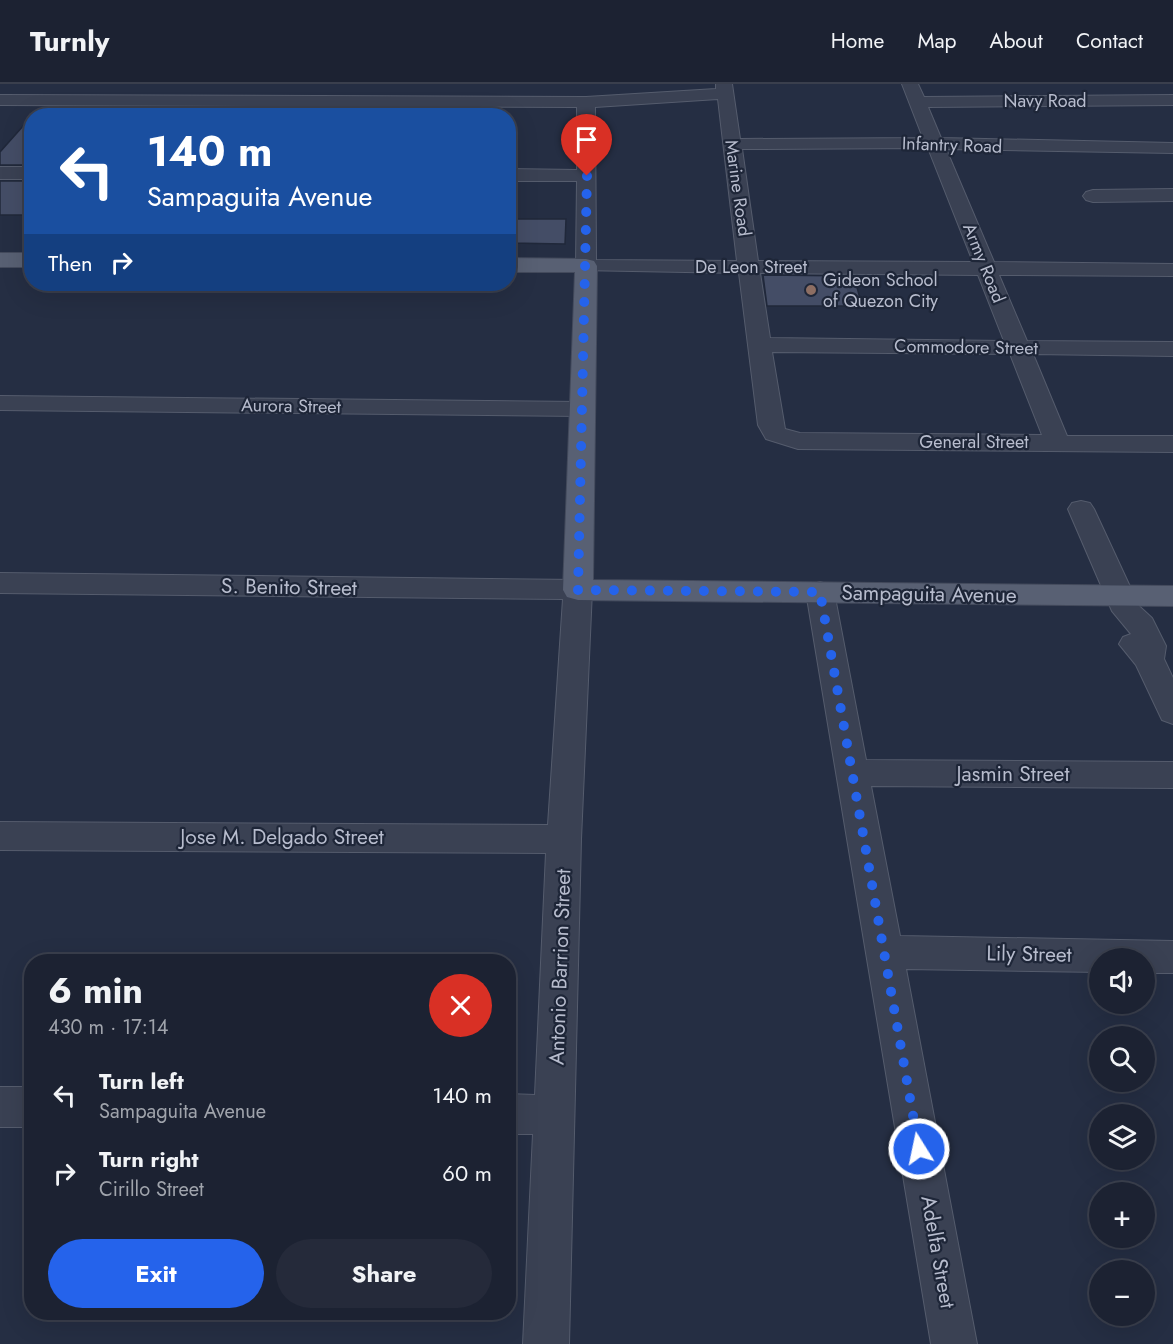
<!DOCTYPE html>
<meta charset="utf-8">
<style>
body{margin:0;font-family:Jost,sans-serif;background:#252a3a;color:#f1f3f6;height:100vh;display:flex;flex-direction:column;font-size:22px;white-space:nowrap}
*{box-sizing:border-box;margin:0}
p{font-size:20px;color:#a0a4ac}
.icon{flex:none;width:33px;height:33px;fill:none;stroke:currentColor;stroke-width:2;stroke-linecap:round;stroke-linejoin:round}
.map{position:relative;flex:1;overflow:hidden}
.sheet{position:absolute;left:24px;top:870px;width:492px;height:366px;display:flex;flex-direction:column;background:#1c2232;border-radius:24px;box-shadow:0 6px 24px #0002,0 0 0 2px #3a3f4d}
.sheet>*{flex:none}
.hud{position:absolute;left:24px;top:24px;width:492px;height:183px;border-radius:24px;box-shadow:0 6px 24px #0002,0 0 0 2px #3a3f4d;background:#1a4fa0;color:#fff;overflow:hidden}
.fabs{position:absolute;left:1089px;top:864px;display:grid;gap:12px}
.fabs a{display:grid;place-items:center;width:66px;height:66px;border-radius:50%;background:#1c2232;box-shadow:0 6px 24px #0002,0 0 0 2px #3a3f4d;font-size:30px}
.pin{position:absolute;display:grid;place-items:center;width:51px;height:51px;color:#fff;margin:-62px -26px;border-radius:50% 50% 50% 0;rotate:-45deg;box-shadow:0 0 6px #0007}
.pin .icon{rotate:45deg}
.me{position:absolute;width:66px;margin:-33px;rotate:350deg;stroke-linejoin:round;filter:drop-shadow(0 0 4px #0008)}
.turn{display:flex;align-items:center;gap:21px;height:126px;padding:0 24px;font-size:27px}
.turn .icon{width:78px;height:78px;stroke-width:2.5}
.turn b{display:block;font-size:42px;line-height:51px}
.then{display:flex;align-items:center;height:57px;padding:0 24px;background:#0003;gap:12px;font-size:22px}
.round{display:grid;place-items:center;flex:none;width:63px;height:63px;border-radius:32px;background:#252a3a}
.summary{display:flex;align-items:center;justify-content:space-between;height:102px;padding:0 24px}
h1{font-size:36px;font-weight:700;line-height:45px}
.action{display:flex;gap:12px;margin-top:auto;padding:12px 24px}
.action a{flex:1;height:69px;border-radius:36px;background:#2563eb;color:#fff;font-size:24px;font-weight:700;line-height:69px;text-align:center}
.action a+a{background:#252a3a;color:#f1f3f6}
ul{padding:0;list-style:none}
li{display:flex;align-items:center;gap:18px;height:78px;padding:0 24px}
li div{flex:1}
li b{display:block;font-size:22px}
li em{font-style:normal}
header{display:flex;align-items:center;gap:36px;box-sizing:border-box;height:84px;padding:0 30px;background:#1c2232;border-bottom:2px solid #3a3f4d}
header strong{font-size:28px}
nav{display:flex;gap:33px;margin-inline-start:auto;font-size:21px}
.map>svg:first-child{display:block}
.building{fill:#444d66;stroke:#20283a;stroke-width:1.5}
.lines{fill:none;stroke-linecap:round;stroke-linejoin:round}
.minor-casing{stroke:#555c6d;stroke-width:2}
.major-casing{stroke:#434a5c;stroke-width:2}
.minor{fill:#3a4153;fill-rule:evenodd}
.major{fill:#586073;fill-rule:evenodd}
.route{stroke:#2563eb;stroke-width:10;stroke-dasharray:0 18}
.education-dot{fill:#8d6e63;stroke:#1e2638;stroke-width:2}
.labels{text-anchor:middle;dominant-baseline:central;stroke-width:4.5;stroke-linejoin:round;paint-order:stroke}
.far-street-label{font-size:18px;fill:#b7bccd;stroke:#1e2638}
.far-poi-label{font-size:18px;fill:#b7bccd;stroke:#1e2638;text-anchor:start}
.street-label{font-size:21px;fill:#b7bccd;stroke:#1e2638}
</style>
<header>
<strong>Turnly</strong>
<nav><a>Home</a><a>Map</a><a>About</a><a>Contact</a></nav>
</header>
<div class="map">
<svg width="1173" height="1260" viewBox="0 0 1173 1260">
<rect width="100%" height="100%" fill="#252e43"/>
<g class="building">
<polygon points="32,32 32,81 0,81 0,68"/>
<rect x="0" y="97" width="32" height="34"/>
<polygon points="513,135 566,135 565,160 510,159"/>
<polygon points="763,191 854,192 862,222 767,222"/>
</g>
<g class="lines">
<g class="minor-casing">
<g id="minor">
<path d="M716,0H732L740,55L923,54L902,0H918L924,13L1173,11V21L928,23L941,54L1173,59V69L946,65L994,178L1173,180V192L999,191L1027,257L1173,258V272L1033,270L1067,352H1173V368L798,365L766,355L758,341L739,189L579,186L576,182L577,97H508V85L577,86V23L0,21V11L586,13L716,5ZM718,15L737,177L596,176L595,23ZM928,64L973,178L758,177L742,65ZM760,189L978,191L1004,257L770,254ZM772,268L1010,270L1042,351L800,349L785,345Z"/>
<rect x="0" y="83" width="32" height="12"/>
<polygon points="1173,105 1173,117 1093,118 1086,116 1083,112 1086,108 1093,106"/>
<polygon points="0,312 581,318 590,320 593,325 590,330 581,332 0,326"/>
<polygon points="1081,417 1090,419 1094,425 1139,522 1152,534 1166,562 1164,575 1173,594 1173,640 1162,636 1136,581 1119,560 1123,553 1131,550 1112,527 1068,425 1072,419"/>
<polygon points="0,489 578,496 588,499 592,506 581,755 569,1260 523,1260 533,1050 508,1050 508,1010 535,1011 546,769 0,766 0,738 548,741 563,515 0,509"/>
<polygon points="820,498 830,501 834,508 866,676 1173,678 1173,704 871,702 900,852 1173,857 1173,889 1144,889 1144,874 1100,874 1100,888 906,885 977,1260 931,1260 806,508 810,501"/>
<rect x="0" y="1003" width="32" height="40"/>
</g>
</g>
<g class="major-casing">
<g id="major">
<rect x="0" y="169" width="32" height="14"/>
<polygon points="508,174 586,175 594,177 597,182 593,496 1173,502 1173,522 578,516 567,513 563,506 575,188 508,188"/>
</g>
</g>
<use href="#minor" class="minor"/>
<use href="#major" class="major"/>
</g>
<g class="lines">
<polyline class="route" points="587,92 578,506 820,508 919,1065"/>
</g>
<circle class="education-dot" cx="811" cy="206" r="6"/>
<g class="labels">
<g class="far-street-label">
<text x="1045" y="17">Navy Road</text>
<text transform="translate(952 61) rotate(2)">Infantry Road</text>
<text transform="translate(738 104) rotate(82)">Marine Road</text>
<text transform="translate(984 179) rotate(68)">Army Road</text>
<text x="751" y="183">De Leon Street</text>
<text transform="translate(966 263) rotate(1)">Commodore Street</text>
<text transform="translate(291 322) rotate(1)">Aurora Street</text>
<text x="974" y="358">General Street</text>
</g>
<g class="far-poi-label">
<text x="823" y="196">Gideon School<tspan x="823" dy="21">of Quezon City</tspan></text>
</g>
<g class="street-label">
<text transform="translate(289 503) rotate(1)">S. Benito Street</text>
<text transform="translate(929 510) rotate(1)">Sampaguita Avenue</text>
<text x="1013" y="690">Jasmin Street</text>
<text x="282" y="753">Jose M. Delgado Street</text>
<text transform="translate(1029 870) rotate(1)">Lily Street</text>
<text transform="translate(560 883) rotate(-88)">Antonio Barrion Street</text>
<text transform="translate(938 1168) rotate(80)">Adelfa Street</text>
</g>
</g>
</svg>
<div class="fabs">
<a><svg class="icon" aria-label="sound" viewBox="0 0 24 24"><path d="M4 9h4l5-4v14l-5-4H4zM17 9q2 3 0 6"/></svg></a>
<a><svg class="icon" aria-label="search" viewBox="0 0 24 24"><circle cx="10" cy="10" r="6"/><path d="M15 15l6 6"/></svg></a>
<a><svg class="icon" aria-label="layers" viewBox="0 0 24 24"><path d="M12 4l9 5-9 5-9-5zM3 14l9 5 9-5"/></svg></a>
<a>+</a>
<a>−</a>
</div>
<div class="pin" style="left:587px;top:92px;background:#d93025"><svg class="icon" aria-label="arrive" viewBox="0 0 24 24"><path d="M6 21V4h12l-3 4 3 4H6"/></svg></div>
<svg class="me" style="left:919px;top:1065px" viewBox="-20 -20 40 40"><circle r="17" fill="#2563eb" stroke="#fff" stroke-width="3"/><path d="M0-11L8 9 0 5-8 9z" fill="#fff"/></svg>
<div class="hud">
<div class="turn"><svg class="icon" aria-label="left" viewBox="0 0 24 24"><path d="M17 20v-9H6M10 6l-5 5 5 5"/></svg><div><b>140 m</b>Sampaguita Avenue</div></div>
<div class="then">Then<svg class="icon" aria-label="right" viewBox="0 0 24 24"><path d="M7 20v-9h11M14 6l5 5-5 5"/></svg></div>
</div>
<section class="sheet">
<div class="summary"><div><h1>6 min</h1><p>430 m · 17:14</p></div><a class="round" style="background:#d93025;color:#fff"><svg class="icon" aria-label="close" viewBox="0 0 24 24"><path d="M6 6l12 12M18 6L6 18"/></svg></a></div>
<ul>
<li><svg class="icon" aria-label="left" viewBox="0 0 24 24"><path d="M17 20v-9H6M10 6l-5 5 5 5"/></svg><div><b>Turn left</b><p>Sampaguita Avenue</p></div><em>140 m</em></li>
<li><svg class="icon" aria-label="right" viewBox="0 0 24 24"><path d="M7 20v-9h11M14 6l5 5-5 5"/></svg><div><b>Turn right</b><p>Cirillo Street</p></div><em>60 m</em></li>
</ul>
<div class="action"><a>Exit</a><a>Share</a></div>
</section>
</div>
